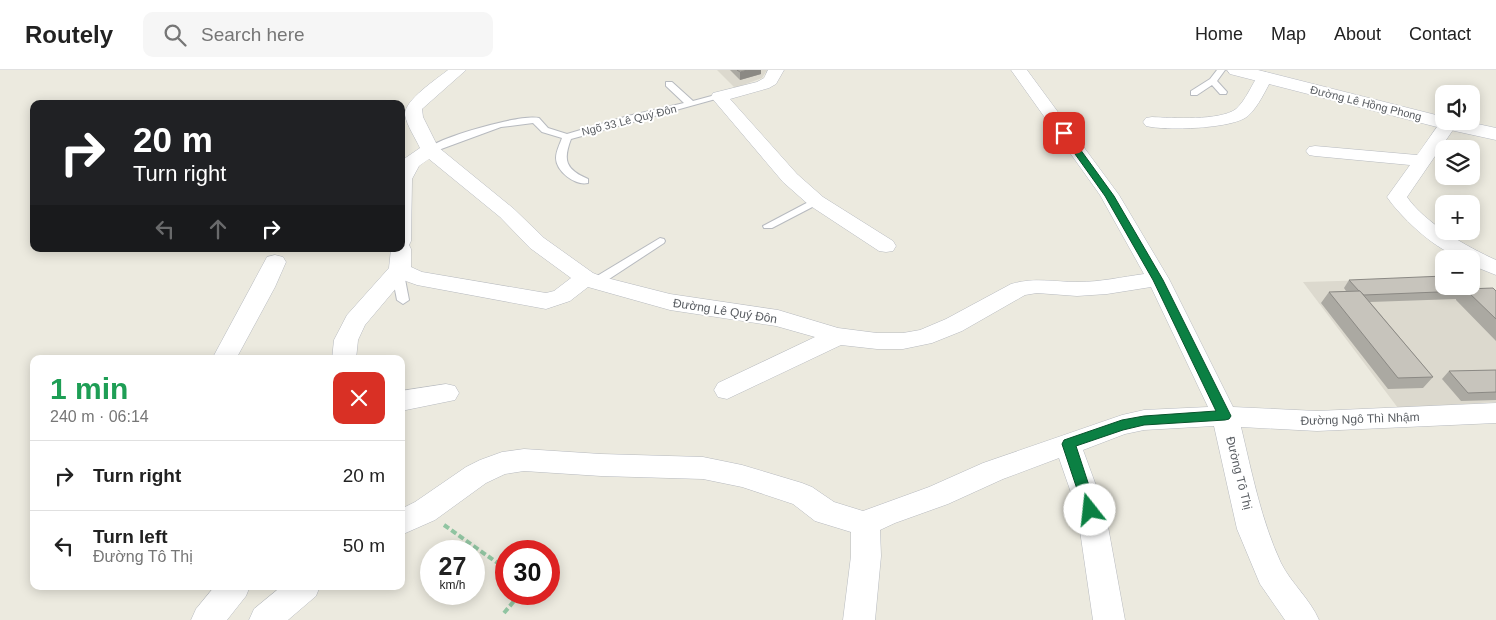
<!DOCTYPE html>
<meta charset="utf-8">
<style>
body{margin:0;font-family:Helvetica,sans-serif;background:#f6f6f6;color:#222;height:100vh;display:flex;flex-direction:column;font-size:19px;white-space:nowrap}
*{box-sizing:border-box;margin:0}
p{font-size:16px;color:#767676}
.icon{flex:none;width:28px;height:28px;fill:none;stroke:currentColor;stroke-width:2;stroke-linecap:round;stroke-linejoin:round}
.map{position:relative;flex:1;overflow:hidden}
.sheet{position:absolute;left:30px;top:285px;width:375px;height:235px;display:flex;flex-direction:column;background:#fff;border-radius:10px;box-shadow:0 2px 12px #0003}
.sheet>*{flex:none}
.top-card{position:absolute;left:30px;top:30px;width:375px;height:152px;border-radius:10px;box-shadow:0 2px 12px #0003;background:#202124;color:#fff;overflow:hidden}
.controls{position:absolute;left:1435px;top:15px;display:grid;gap:10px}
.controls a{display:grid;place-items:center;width:45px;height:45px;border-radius:10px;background:#fff;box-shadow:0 2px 12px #0003;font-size:25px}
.speed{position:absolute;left:420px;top:470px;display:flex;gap:10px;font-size:25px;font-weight:700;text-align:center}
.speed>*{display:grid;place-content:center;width:65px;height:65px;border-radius:50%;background:#fff;box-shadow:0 2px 12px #0003;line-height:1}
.speed small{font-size:12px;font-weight:400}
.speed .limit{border:8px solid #d22;background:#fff;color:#111}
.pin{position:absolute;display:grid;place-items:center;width:42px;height:42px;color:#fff;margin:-21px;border-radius:10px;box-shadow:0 2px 8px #0006}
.me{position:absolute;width:55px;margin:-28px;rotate:344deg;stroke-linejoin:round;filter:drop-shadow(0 0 4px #0008)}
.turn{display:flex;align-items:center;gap:18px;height:105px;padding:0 20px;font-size:22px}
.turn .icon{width:65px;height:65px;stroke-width:2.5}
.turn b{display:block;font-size:35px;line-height:42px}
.lanes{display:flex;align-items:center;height:48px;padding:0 20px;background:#0003;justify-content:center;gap:25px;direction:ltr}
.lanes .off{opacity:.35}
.round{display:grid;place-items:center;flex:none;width:52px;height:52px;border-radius:10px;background:#f6f6f6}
.summary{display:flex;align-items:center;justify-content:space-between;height:85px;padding:0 20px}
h1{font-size:30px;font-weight:600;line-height:38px;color:#1e9e55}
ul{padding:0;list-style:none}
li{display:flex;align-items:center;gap:15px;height:70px;padding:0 20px;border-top:1px solid #e0e0e0}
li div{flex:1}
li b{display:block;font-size:19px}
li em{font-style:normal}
header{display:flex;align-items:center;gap:30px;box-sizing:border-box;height:70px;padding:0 25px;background:#fff;border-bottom:1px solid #e0e0e0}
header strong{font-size:24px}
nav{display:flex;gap:28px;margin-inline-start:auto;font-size:18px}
.search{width:350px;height:45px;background:#f6f6f6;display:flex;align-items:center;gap:12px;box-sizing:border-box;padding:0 18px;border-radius:10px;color:#767676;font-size:19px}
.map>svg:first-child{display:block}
.education{fill:#dcd9ce}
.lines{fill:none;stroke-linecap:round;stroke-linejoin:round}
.lane-casing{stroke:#b7babf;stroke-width:2}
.street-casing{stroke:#b7babf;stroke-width:1}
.secondary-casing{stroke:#b8bbc2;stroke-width:1}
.path{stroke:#91c5a2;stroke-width:4;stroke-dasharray:6 3;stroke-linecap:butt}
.lane{fill:#fff;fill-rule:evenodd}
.street{fill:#fff;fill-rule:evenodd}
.secondary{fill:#fff;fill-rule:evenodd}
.wall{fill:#aba9a2}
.shaded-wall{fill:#8b8984}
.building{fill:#c7c4bc;stroke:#8b8984}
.route{fill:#0b8043;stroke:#07532c}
.labels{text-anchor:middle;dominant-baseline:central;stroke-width:4;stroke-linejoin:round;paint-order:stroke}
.far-street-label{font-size:11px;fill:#585c61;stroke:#fff}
.street-label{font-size:12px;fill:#585c61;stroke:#fff}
</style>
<header>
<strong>Routely</strong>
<div class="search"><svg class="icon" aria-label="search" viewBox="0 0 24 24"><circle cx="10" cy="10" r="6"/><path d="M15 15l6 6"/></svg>Search here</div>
<nav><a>Home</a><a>Map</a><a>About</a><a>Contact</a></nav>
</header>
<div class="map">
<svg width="1496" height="550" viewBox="0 0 1496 550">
<rect width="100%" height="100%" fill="#eceadf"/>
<g class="education">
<polygon points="717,0 767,0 762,8 735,18"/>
<polygon points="1444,208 1444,216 1471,216 1471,211 1496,231 1496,332 1398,338 1303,212"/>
</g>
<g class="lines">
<g class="lane-casing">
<g id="lane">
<polygon points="1217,0 1225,0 1217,11 1227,22 1226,24 1220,24 1212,15 1197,25 1191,25 1191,21 1210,9"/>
<path d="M666,12H672L693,31L719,24L723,27L571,69C563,90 565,99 588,109V113C575,116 556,101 556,88C556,81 560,74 562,68L542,62L533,53L501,57L433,82H427L425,80C439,67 520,44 539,48L548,58L567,64L628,46L684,33L666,16Z"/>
<polygon points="816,128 821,131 820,133 772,158 764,158 763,156"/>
<polygon points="660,168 664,169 665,171 664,173 600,215 592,215 590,212 592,209"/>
<polygon points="398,200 404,204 409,230 403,234 397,230 392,204"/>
</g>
</g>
<g class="street-casing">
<g id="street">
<path d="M448,0H466L422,39L423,47L438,77L514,139L544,168L593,203L603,207L670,224L778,240L838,258L877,263H903L920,260L946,249L1011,214C1035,207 1053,212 1078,212C1100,212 1122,207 1144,204L1100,125L1011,0H1027L1119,125L1169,209L1233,337L1317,341L1496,333V353L1317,361L1241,357C1252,403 1261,450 1281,493C1291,513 1310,529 1319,550H1285L1260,514L1237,459L1214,356L1144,360L1125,364L1083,380L1105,440L1125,550H1093L1077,440L1059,388L1003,409L948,434L895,453L880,460L881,486L875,550H843L851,486V462L815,451L793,434L742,417L703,409L601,406L524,401L505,404L486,413L435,450L401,465V439L415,432L466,397L480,390L502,382L524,379L601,384L703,387L742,395L802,413L812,417L834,432L863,441L929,417L983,393L1122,345L1144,340L1208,337L1151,217L1107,224L1077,226L1037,223L1025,225L962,261L932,273L903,279H877L841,275L727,329L718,327L714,320L718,313L815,267L776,256L670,240L588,217L570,231L546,239L417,215L403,210L365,255L358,270L356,289H332L334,270L347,245L389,198L391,179H401V94L404,89L420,78C416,69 407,56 405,45C404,30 437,9 448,0ZM429,89L500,147L530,178L571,208L554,221L546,223L422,202L411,197V179L409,175L411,171L412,109L419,96Z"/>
<polygon points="768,0 784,0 776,14 769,18 730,29 797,104 823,127 893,171 896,176 893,181 886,182 879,181 809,135 783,112 711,27 713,23 757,12 764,8"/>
<path d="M1265,2L1271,4L1273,7C1266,19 1259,36 1248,46C1233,59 1165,61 1146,56L1143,52L1146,48L1152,47C1172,48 1220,51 1236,39C1246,30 1252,14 1259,4Z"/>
<path d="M1442,50L1455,51L1457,54L1407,127C1425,153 1467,177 1496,190V205L1471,195V189C1444,189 1402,149 1387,127L1410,95L1315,86L1309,85L1306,81L1309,77L1315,76L1417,85Z"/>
<polygon points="275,185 283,187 286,192 275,217 236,289 212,289 267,187"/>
<polygon points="446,314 455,316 459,323 455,330 401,341 401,321"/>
<polygon points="215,516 250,516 246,526 227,550 191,550 196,539"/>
<polygon points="282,516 320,516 316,526 288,550 249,550 254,539"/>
</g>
</g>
<g class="secondary-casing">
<polygon id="secondary" points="1227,0 1258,0 1444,47 1444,51 1464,51 1496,58 1496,70 1441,58 1230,4"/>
</g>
<g class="path">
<polyline points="444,455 506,499"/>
<polyline points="504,543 520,524"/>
</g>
<use href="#lane" class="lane"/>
<use href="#street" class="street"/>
<use href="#secondary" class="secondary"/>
</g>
<g class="wall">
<polygon points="730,0 761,0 761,4 740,10"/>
<polygon points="1349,210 1463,221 1465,219 1496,221 1496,271 1456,230 1456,229 1370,232 1433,307 1423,318 1388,319 1321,233 1329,222 1346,221 1344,218"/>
<polygon points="1496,300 1496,330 1461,331 1442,309 1449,301"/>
</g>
<polygon class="shaded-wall" points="748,0 761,0 761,4 740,10 740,2"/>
<g class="building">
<polygon points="737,0 748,0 740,2"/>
<polygon points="1444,206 1444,216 1458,216 1463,221 1364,225 1360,221 1359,221 1349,210"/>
<polygon points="1493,218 1496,221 1496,249 1465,219"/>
<polygon points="1360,221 1433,307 1398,308 1329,222"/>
<polygon points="1496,300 1496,322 1468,323 1449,301"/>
</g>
<polygon class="route" points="1061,61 1067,61 1114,126 1163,210 1231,346 1229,349 1225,350 1144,355 1123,360 1076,376 1097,440 1095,444 1090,446 1086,444 1084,440 1062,374 1064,370 1122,350 1144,346 1216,341 1153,210 1105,126 1060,63"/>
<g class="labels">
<g class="far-street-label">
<text transform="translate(1366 33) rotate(14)">Đường Lê Hồng Phong</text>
<text transform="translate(629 50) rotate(-14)">Ngõ 33 Lê Quý Đôn</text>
</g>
<g class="street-label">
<text transform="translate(725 241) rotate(9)">Đường Lê Quý Đôn</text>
<text transform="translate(1360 349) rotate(-2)">Đường Ngô Thì Nhậm</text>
<text transform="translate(1239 403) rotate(76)">Đường Tô Thị</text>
</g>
</g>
</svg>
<div class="controls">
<a><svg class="icon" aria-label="sound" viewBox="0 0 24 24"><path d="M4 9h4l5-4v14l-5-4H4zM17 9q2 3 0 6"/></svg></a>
<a><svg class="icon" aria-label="layers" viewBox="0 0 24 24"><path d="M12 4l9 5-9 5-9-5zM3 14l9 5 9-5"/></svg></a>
<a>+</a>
<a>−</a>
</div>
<div class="speed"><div>27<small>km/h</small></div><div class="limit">30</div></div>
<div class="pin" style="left:1064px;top:63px;background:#d93025"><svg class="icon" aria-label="arrive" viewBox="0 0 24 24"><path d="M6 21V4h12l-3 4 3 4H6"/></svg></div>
<svg class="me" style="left:1090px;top:440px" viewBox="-20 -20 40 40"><circle r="19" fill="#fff"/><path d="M0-13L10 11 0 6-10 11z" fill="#0b8043"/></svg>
<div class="top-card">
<div class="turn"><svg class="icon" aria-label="right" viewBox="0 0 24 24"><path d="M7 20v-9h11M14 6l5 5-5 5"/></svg><div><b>20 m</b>Turn right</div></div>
<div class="lanes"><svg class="icon off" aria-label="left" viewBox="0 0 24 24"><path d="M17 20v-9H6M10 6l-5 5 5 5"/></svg><svg class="icon off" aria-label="ahead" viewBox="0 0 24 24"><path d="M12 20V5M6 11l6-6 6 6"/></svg><svg class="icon" aria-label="right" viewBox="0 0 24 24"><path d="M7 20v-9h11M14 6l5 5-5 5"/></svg></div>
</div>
<section class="sheet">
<div class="summary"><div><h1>1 min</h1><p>240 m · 06:14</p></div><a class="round" style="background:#d93025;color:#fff"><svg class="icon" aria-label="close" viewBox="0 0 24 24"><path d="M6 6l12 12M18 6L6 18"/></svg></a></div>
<ul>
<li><svg class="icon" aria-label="right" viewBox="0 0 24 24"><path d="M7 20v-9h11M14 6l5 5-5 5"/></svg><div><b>Turn right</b></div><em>20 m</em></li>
<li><svg class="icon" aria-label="left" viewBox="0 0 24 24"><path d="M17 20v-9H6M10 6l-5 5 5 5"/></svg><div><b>Turn left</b><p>Đường Tô Thị</p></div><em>50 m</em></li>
</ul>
</section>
</div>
